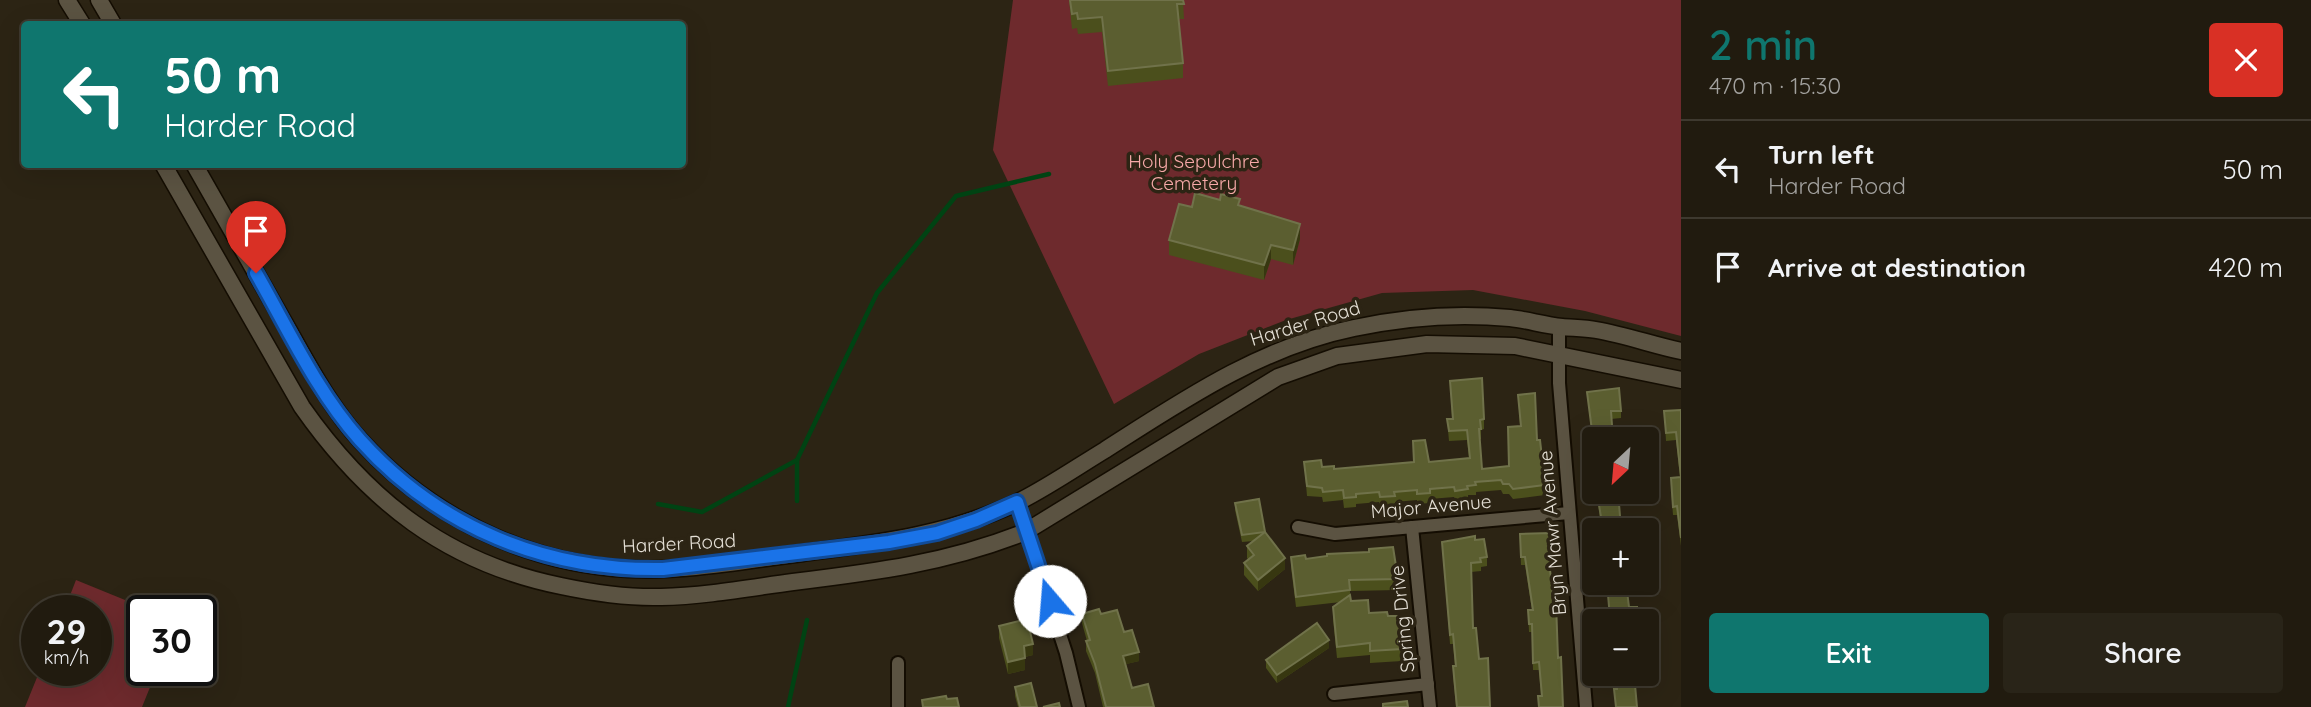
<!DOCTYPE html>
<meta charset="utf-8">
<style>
body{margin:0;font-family:Quicksand,sans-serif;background:#292418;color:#f1f3f6;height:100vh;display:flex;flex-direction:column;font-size:26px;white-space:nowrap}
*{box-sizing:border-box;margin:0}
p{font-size:23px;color:#a2a19e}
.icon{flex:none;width:38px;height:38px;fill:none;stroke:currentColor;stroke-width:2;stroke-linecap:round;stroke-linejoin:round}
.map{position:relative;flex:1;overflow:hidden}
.details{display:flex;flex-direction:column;background:#211b0f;width:630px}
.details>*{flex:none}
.guide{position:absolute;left:21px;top:21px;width:665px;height:147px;border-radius:7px;box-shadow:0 7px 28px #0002,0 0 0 2px #3e392f;background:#0f766e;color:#fff;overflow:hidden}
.needle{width:46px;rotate:206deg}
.fabs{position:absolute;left:1582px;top:427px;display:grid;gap:14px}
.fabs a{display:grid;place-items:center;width:77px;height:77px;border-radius:7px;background:#211b0f;box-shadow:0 7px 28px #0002,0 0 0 2px #3e392f;font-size:35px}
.speed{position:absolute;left:21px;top:595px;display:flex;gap:14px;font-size:35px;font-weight:700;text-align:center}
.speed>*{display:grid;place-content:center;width:91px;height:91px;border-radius:50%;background:#211b0f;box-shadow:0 7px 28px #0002,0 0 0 2px #3e392f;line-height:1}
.speed small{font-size:18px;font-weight:400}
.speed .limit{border:4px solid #111;border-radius:10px;background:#fff;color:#111}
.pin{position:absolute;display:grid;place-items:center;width:60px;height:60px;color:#fff;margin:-72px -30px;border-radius:50% 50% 50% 0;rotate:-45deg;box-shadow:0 0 7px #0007}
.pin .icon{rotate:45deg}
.me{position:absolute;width:77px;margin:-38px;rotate:342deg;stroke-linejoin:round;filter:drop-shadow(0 0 5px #0008)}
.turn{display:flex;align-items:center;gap:24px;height:147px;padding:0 28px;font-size:32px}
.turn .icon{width:91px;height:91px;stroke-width:2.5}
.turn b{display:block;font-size:49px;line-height:60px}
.round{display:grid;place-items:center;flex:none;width:74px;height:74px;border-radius:7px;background:#292418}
.headline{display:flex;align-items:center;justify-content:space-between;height:119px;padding:0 28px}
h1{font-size:42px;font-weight:600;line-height:52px;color:#0f766e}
.button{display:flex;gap:14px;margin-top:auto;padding:14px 28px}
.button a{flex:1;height:80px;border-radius:7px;background:#0f766e;color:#fff;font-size:28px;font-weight:600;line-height:80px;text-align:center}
.button a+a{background:#292418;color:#f1f3f6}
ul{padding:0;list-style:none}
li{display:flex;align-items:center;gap:21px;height:98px;padding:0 28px;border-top:2px solid #3e392f}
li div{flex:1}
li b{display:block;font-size:26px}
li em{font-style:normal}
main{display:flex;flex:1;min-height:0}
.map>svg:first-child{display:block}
.green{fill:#6e2a2d}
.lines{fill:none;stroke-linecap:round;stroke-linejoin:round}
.stream{stroke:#004313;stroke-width:4.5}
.minor-casing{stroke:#140d02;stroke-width:16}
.tertiary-casing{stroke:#140d02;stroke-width:19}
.minor{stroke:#5b5342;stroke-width:12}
.tertiary{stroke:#5b5342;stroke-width:16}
.wall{fill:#4b4f1c}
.shaded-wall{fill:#373710}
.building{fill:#5b5e30;stroke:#70724a;stroke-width:2}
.route-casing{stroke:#114b97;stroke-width:18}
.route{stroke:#1a73e8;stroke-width:12}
.labels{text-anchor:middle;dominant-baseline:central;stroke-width:7;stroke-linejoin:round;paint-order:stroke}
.park-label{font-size:19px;fill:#f7a9a8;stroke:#2c2414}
.street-label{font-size:19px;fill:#e4dfd5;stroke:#2c2414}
</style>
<main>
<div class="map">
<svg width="1681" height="707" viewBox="0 0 1681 707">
<rect width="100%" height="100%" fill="#2c2414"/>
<g class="green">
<polygon points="1013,0 1681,0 1681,336 1585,311 1473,290 1382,293 1286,320 1199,354 1114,404 993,150"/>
<polygon points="76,580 152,611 142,611 142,670 157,670 142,707 25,707 40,670 96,670 96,611 64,611"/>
</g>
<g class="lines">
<g class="stream">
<polyline points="797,501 797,460 877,293 956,196 1049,174"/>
<polyline points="658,504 702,512 797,460"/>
<polyline points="788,707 807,620"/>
</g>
<g class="minor-casing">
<g id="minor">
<polyline points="1559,327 1559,383 1586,707"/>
<polyline points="1017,502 1066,653 1079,707"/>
<polyline points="1298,527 1335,534 1569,513"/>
<polyline points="1412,527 1430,707"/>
<polyline points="1334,694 1428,684"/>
<polyline points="898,707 898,663"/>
</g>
</g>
<g class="tertiary-casing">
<g id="tertiary">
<polyline points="67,0 82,24"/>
<polyline points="99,0 113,24"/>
<path d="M163,164L302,407C368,501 447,563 561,586C594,593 627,598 661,597C705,596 749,588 793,582C875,572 947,563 1025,532L1278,377L1337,356L1427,344L1515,346L1681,380"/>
<path d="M194,164C224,217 255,271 285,324C308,364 329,406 361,441C429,516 527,564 629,569C687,572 746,560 803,553C880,543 953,534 1022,500C1051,485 1077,467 1105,450C1183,400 1261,347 1354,328C1405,317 1457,313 1510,318C1527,320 1544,325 1562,327C1573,328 1585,328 1596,330C1625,335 1653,345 1681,351"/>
</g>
</g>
<use href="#minor" class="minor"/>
<use href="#tertiary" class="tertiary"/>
</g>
<g class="wall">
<polygon points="1069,0 1183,0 1184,19 1179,19 1183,63 1183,78 1108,86 1102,32 1078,34 1077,28 1072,29"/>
<polygon points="1240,206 1300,239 1293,265 1271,259 1264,280 1169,255 1169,240 1192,207"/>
<polygon points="1450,381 1484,419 1484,429 1481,430 1481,439 1480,439 1482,469 1509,466 1520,426 1518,395 1537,440 1545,485 1545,495 1513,499 1509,494 1503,494 1501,490 1476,492 1476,495 1468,495 1468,499 1455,501 1454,497 1430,499 1430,503 1417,504 1417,500 1395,502 1395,506 1380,507 1379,502 1356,504 1356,507 1344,508 1343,500 1323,502 1322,497 1307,496 1304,462 1334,469 1414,462 1413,441 1429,462 1469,458 1467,440 1449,441 1447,419 1452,419"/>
<polygon points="1587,392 1621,411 1621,418 1611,419 1594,439 1594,454"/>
<polygon points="1681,410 1681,546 1677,515 1673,515 1671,487 1680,477 1676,440 1666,441 1664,411"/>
<polygon points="1596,492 1618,492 1621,528 1631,530 1602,530"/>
<polygon points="1235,503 1265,532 1285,569 1258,591 1244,575 1244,563 1249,560 1247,558 1247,546 1254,541 1242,542 1235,510"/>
<polygon points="1520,534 1550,570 1563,707 1539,707 1538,696 1541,696 1539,670 1533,670 1532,632 1529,632 1528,610 1532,610 1525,565 1521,565"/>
<polygon points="1475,540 1487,557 1487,566 1481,567 1481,571 1471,572 1473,628 1479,659 1490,707 1456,707 1453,675 1453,666 1455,666 1453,644 1450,644 1442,542"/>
<polygon points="1291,557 1306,559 1398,579 1398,590 1350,591 1350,595 1351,601 1369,613 1388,616 1401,616 1402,661 1370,663 1370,655 1337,658 1333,619 1333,607 1341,602 1296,607 1291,567"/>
<polygon points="1603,583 1633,583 1633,587 1627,587 1610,618 1607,585 1604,585"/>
<polygon points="1082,614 1101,614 1124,632 1139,661 1126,664 1132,688 1154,707 1103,707 1095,673 1086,651 1086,641 1087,641 1082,623"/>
<polygon points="999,626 1033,655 1025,657 1025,670 1008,674 999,638"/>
<polygon points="1329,648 1277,683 1266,668 1266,660"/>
<polygon points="1015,687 1037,707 1018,707 1015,696"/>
</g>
<g class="shaded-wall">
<polygon points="1300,224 1300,239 1293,265 1293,250"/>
<polygon points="1271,245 1271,259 1264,280 1264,265"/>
<polygon points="1285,558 1285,569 1258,591 1258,580"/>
<polygon points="1329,640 1329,648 1277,683 1277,675"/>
<polygon points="1033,644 1033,655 1024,657 1024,646"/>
<polygon points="1139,652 1139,661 1123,665 1123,656"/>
<polygon points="1025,658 1025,670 1008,674 1008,662"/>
</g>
<g class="building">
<polygon points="1070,0 1183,0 1184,4 1177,4 1183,63 1108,71 1102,17 1078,19 1077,13 1072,14"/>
<polygon points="1195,193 1220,200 1221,194 1240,199 1238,205 1300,224 1293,250 1271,245 1264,265 1169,240 1179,204 1192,207"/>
<polygon points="1482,378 1484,419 1480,420 1481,429 1479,429 1482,469 1509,466 1508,427 1521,426 1518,395 1535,393 1537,440 1540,440 1545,485 1513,489 1509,484 1503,484 1501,480 1475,482 1476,485 1467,486 1468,489 1455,491 1454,487 1430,489 1430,493 1417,494 1417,490 1394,492 1395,496 1380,497 1379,492 1356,494 1356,497 1344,498 1343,490 1323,492 1322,488 1307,486 1304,462 1321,460 1322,467 1334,466 1334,469 1414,462 1413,441 1425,440 1429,462 1470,458 1467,430 1449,431 1447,419 1453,419 1450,381"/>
<polygon points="1619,388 1621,411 1611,411 1613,439 1594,439 1594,446 1587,392"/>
<polygon points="1681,410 1681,538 1677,506 1673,507 1671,478 1681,477 1676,432 1666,433 1664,411"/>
<polygon points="1597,492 1618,492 1621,528 1631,527 1631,530 1603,530"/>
<polygon points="1259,499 1265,532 1242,535 1235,503"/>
<polygon points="1265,532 1285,558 1258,580 1244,563 1254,555 1247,546"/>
<polygon points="1550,533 1550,570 1554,603 1556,603 1558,658 1561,657 1563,707 1539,707 1538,696 1542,696 1539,662 1533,663 1532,624 1529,624 1528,610 1533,610 1525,557 1521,557 1520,534"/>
<polygon points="1475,536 1475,540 1484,539 1487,557 1480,558 1481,562 1471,563 1473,628 1476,628 1479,659 1488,658 1490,707 1457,707 1453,666 1456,666 1453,634 1450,635 1442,542"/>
<polygon points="1393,547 1398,579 1349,580 1350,590 1296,597 1291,557 1305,555 1306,559 1327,556 1327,554 1369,552 1369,549"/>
<polygon points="1607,583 1626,583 1629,607 1637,607 1638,621 1608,621 1608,618 1610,618"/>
<polygon points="1350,595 1351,601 1368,600 1369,613 1387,612 1388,616 1401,616 1402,649 1370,651 1370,643 1337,647 1333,607"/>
<polygon points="1099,609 1101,614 1117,610 1124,632 1132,630 1139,652 1123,656 1132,688 1148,684 1154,707 1106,707 1095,664 1086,641 1090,640 1082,614"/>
<polygon points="1027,619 1033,644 1024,646 1025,658 1008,662 999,626"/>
<polygon points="1317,623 1329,640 1277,675 1266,660"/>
<polygon points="1616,674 1634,674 1637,707 1616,707 1614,689 1617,689"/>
<polygon points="1031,683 1037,707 1020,707 1015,687"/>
<polygon points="946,696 947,699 957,698 959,707 923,707 922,700"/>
<polygon points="1407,701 1408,707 1383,707 1383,704"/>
<polygon points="1059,703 1060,707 1043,707"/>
</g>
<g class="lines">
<g class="route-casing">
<path id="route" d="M256,273C288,329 317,392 360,440C439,528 546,571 663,569L889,542L937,533L976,520L1017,502L1050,601"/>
</g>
<use href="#route" class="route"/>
</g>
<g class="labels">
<g class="park-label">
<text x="1194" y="161">Holy Sepulchre<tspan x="1194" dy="22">Cemetery</tspan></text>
</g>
<g class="street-label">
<text transform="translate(1305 323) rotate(-17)">Harder Road</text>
<text transform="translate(1431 506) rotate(-5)">Major Avenue</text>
<text transform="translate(1552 533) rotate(-95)">Bryn Mawr Avenue</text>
<text transform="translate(679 543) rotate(-3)">Harder Road</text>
<text transform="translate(1402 619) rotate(-96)">Spring Drive</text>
</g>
</g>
</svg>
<div class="fabs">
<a><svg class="needle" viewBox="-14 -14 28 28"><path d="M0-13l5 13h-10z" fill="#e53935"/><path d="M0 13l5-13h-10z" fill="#a2a19e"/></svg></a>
<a>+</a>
<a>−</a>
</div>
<div class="speed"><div>29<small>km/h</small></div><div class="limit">30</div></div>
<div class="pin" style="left:256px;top:273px;background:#d93025"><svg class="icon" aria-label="arrive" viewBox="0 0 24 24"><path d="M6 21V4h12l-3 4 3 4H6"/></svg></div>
<svg class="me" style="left:1050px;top:601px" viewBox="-20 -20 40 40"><circle r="19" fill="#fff"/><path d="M0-13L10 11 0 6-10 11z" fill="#1a73e8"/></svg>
<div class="guide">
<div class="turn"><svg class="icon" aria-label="left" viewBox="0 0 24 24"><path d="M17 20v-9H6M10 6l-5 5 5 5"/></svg><div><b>50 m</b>Harder Road</div></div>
</div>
</div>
<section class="details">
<div class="headline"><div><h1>2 min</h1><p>470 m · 15:30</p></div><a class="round" style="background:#d93025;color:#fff"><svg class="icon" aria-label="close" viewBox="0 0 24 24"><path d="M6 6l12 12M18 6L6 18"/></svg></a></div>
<ul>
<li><svg class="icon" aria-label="left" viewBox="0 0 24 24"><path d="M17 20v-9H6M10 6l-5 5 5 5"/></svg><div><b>Turn left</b><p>Harder Road</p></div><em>50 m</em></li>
<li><svg class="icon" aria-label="arrive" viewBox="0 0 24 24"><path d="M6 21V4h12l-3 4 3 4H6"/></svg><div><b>Arrive at destination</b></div><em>420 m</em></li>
</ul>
<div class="button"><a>Exit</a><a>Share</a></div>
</section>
</main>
